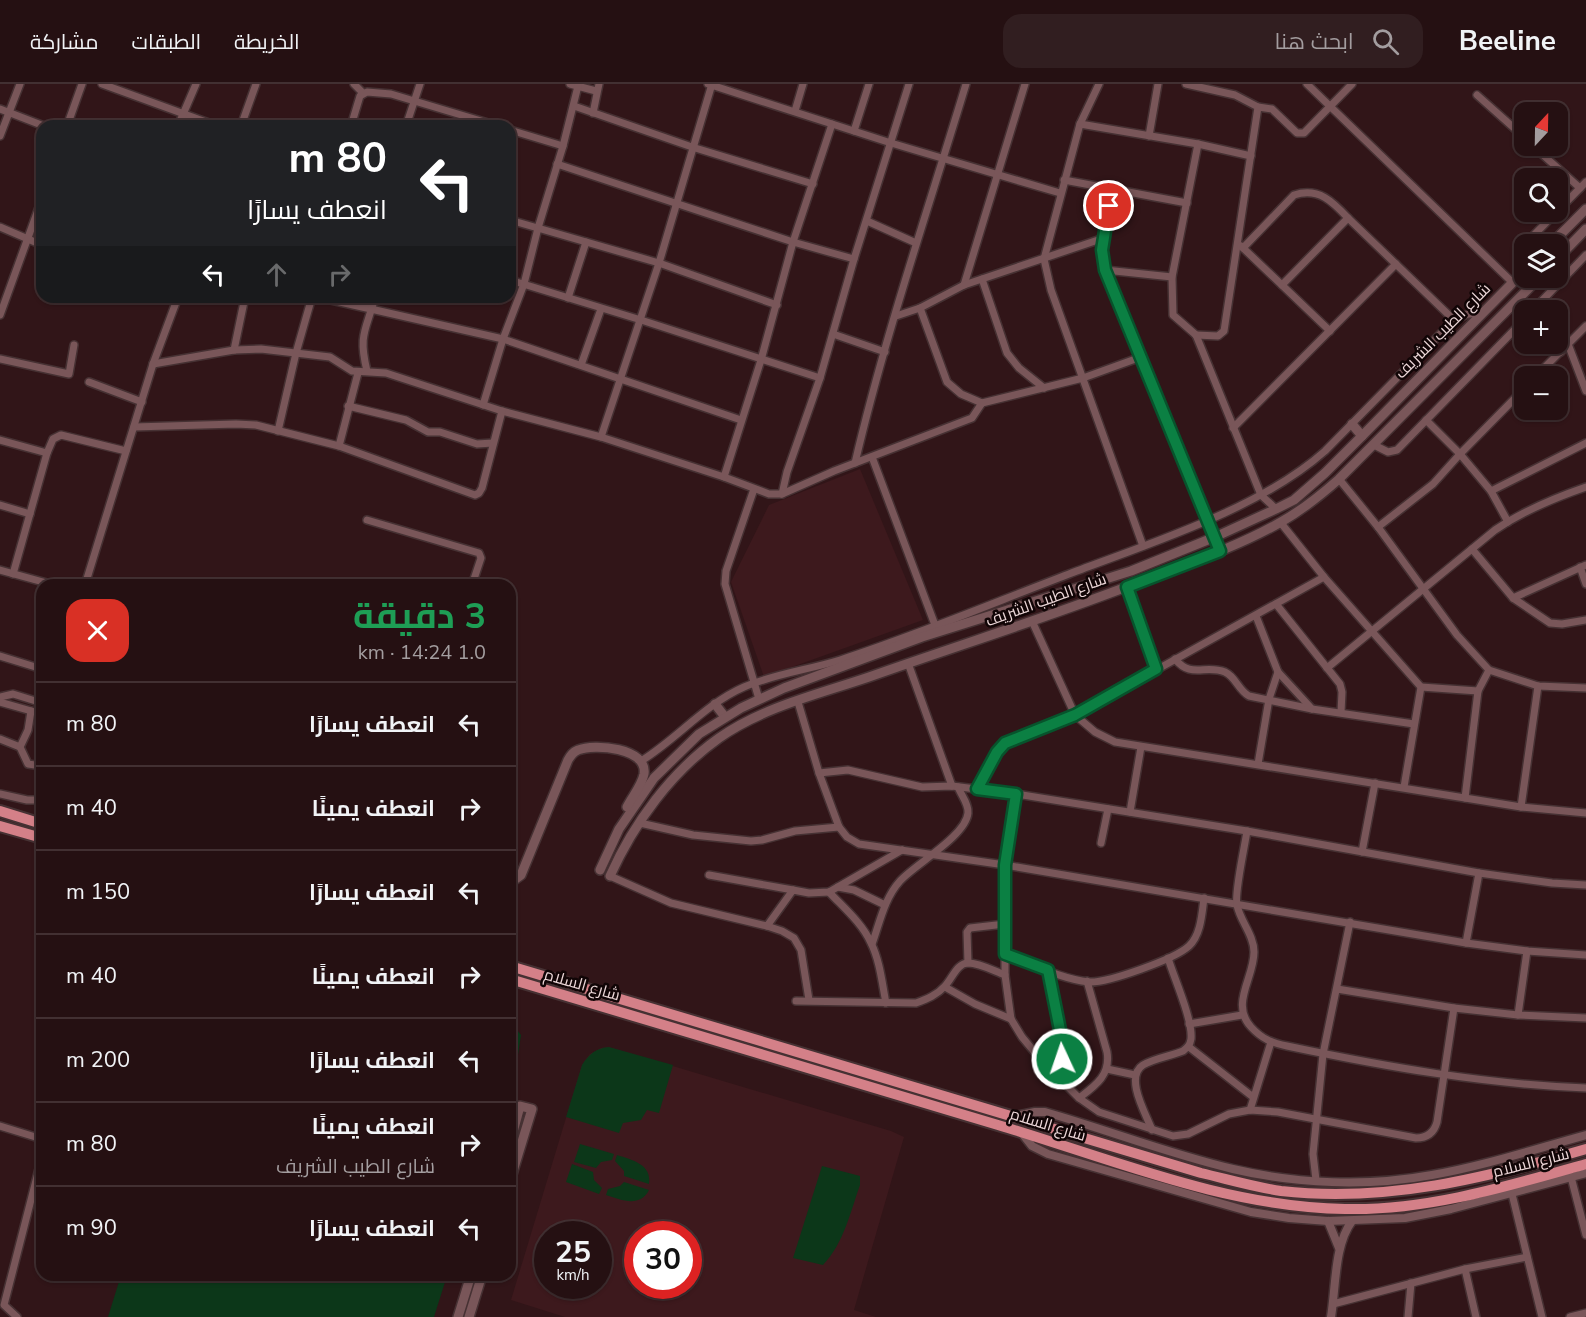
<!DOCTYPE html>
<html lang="ar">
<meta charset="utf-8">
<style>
body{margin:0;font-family:"Nunito Sans",Cairo,sans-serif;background:#311e20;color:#f1f3f6;direction:rtl;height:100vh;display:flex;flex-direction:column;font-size:22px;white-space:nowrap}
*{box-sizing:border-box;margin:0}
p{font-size:20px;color:#a39d9f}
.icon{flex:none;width:33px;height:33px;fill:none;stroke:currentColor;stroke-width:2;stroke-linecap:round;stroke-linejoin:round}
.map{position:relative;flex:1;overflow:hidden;direction:ltr}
.details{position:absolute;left:36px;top:495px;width:480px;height:702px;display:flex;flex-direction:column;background:#251012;border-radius:18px;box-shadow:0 2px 4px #0004,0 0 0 2px #423032;direction:rtl}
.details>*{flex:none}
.top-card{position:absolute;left:36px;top:36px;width:480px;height:183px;border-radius:18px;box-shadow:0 2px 4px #0004,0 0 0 2px #423032;direction:rtl;background:#202124;color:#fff;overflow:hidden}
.needle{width:39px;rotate:22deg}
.buttons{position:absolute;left:1514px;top:18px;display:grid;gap:12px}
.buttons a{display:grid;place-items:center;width:54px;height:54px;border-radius:12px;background:#251012;box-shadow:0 2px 4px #0004,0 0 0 2px #423032;font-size:30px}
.speed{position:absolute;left:534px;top:1137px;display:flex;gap:12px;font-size:30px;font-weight:700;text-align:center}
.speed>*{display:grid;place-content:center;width:78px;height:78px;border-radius:50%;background:#251012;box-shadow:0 2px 4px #0004,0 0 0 2px #423032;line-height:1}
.speed small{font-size:15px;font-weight:400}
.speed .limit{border:9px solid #d22;background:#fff;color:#111}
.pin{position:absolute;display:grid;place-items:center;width:51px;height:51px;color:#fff;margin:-26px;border:3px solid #fff;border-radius:50%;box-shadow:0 2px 6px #0007}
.me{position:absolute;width:66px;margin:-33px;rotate:357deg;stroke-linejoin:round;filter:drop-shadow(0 0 4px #0008)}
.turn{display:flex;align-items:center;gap:21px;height:126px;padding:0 30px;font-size:27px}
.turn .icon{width:78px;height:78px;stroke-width:2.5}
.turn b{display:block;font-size:42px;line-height:51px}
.lanes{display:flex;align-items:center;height:57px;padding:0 30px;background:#0003;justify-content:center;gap:30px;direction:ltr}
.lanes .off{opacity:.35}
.round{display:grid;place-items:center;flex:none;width:63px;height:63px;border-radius:18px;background:#311e20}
.overview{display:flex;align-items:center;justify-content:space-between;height:102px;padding:0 30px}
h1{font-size:36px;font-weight:700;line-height:45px;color:#1e9e55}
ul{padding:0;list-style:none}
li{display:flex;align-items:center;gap:18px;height:84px;padding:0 30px;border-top:2px solid #423032}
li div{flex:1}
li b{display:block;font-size:22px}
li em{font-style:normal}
header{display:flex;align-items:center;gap:36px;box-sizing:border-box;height:84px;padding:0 30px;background:#251012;border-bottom:2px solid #423032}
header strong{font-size:28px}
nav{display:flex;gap:33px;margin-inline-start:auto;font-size:21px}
.search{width:420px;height:54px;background:#311e20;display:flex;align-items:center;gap:15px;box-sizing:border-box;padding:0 21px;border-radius:18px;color:#a39d9f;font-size:22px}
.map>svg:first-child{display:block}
.built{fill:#3d191d;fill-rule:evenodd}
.green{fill:#0c3719}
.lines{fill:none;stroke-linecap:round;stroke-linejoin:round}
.minor-casing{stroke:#463133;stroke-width:10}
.tertiary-casing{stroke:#463133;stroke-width:11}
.secondary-casing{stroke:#463133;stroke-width:12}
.trunk-casing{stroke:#463133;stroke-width:14}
.minor{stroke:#795659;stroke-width:7}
.tertiary{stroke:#795659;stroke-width:8}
.secondary{stroke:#795659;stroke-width:9}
.trunk{stroke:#d48088;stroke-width:10}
.route-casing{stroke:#07532c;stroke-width:15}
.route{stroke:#0b8043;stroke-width:10}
.labels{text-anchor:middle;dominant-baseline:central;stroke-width:5;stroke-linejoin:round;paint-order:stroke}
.street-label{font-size:16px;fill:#ecd7d8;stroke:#110506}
</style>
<header>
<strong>Beeline</strong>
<div class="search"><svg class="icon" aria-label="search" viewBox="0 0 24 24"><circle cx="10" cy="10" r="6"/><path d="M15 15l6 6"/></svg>ابحث هنا</div>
<nav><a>الخريطة</a><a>الطبقات</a><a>مشاركة</a></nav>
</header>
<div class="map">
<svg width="1586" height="1233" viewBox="0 0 1586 1233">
<rect width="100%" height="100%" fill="#311518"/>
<g class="built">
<polygon points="860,385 923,536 764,593 731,498 769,421"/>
<path d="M609,963L891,1047L904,1053L854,1226L876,1233H565L511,1216L582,981L590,970L601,964ZM548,1150H598V1202H548ZM638,1150H688V1202H638Z"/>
</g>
<g class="green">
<polygon points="510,937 521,951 513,1003 510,1004"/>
<path d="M609,963L673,981L659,1029L647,1026L641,1036L623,1039L619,1049L566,1033L582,981C589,970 596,964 609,963Z"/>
<polygon points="580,1060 614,1070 612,1076 601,1078 596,1084 574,1078"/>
<path d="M617,1071C632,1076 652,1080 649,1100L624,1092V1087L615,1077Z"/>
<polygon points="572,1080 593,1088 594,1096 602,1104 599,1110 566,1098"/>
<path d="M822,1082L860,1092V1101C850,1129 844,1159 823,1181L793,1174Z"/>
<path d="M624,1098L649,1106C640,1124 621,1116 606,1111L608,1105L620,1102Z"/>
<polygon points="121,1191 441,1191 445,1198 434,1233 108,1233"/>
</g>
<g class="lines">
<g class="minor-casing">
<g id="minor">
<polyline points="102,0 217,42"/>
<polyline points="354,0 363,9"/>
<polyline points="570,0 596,7"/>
<polyline points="708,0 891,59 1060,109"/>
<polyline points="1099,0 1080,40 1044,175 1051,206 1143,462"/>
<polyline points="1186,0 1235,11 1258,23 1224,247 1218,252 1196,251"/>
<polyline points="1307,0 1512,198"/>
<polyline points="1477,11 1524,53"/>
<polyline points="574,22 692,63 813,100"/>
<polyline points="1258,23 1272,25 1297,49 1304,49 1352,0"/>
<polyline points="0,25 44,42"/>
<polyline points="795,27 803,0"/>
<polyline points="593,29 599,0"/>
<polyline points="1080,40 1198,60 1251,72"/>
<polyline points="67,42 82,0"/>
<polyline points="178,42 196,0"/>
<polyline points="241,42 256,0"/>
<polyline points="351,42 360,12 367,8 391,10 498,42"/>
<polyline points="406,42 420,0"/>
<polyline points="510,46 563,62"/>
<polyline points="854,47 869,0"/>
<polyline points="0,52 20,0"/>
<polyline points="1149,52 1158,0"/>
<polyline points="1198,60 1172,193 1173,231 1196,251 1261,411 1276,425"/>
<polyline points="1533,62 1580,104"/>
<polyline points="557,80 793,158 854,175"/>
<polyline points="1064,96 1187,119"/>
<polyline points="1111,106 1102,166 1105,186 1220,467"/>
<polyline points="510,136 659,179 777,221"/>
<polyline points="867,137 916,159"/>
<polyline points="0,143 42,161"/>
<polyline points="1529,160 1531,154 1586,98"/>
<polyline points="1241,162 1330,247"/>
<path d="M1243,164L1294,111C1319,103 1333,118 1348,134"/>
<polyline points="1105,186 1172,193"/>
<polyline points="982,195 1007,269 1019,284 1044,304"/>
<polyline points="510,196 641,236 820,294"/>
<polyline points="964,201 1025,0"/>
<polyline points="1282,201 1348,134 1454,236"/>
<polyline points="318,213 503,255 741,336"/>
<polyline points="568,214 586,158"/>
<polyline points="920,224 947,298 961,310 982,319"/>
<polyline points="1533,226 1586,171"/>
<polyline points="0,231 42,115"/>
<polyline points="896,232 920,224 964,201 1104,154"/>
<polyline points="833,250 885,268"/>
<polyline points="1552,260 1561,268"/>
<polyline points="1568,260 1586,307"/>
<polyline points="234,266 245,213"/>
<polyline points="0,275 69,290 74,261"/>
<polyline points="153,280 234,266 261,265 330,273 352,287 386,289 502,327 601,353 724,393 769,410 782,410 787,388 820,294 854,175 909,0"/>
<polyline points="581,281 601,225"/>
<path d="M367,287C358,250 366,247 375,213"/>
<polyline points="1536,292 1586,242"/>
<polyline points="89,298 142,318"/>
<polyline points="483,321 503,255 524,200 538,144 563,62 578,2"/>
<polyline points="348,322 406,336 428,348 440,348 477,360 493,359"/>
<polyline points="1426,336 1460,370 1491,407 1508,438"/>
<polyline points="134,343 236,340 256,341 339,362 475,411 479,409 482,404 502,327"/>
<polyline points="1233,344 1396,180"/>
<polyline points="278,347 296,269 312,213"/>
<polyline points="601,353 659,179 712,0"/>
<polyline points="0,356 47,369"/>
<polyline points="1374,361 1388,368 1397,366 1524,236"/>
<polyline points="339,362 358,289"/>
<polyline points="872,373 935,541"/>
<path d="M855,379C885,251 928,126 966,0"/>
<polyline points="724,393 761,276 793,158 832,40"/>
<polyline points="1339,395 1378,443 1457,551 1489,586 1538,602 1586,604"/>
<polyline points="754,405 726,487 725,500 759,615"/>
<polyline points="1491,407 1586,359"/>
<polyline points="782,410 834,387 972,334 982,319 1083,294 1141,273"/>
<polyline points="0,421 30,430"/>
<polyline points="367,436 479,469 481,474 472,501"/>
<polyline points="1281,439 1324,493 1421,603 1404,703"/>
<polyline points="1378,443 1433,400 1460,370 1524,305"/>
<polyline points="1472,465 1513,514 1550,539 1562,540 1586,536"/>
<polyline points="1580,483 1586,500"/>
<polyline points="0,486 54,501"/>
<polyline points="13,490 47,369 53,355 61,351 126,367"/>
<polyline points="85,501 153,280 178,213"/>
<polyline points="1127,503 1156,585"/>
<polyline points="1513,514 1586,481"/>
<polyline points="1276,520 1340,600 1342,608 1341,628"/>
<polyline points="1256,532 1278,588 1269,615 1258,680"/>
<polyline points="1032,537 1075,631 1095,648 1115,658 1521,723 1586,729"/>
<polyline points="0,572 42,585"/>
<path d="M1175,575C1191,595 1205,580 1225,588C1236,593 1238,606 1249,612L1312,625L1414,640"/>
<polyline points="908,579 952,702"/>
<path d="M1327,584L1495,446C1523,427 1554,414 1586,403"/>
<polyline points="1278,588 1312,625"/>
<polyline points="1421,603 1478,607"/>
<polyline points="0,613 13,610 42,619"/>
<polyline points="0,618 42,630"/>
<polyline points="798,618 819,689 839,743 847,753 859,760 1005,781 1466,859 1527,867 1586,871"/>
<polyline points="0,655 20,663 28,680 42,682"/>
<polyline points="20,663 28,646 31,627"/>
<path d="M641,677C677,655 705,620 744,603C774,590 808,586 840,576C917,551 993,519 1069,490C1150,459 1260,425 1325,367L1454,236L1468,230L1483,229"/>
<polyline points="819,689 848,686 922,703 952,702 1016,710 1247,747 1479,789 1552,799 1586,801"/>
<polyline points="977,705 997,668 1010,656 1075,631 1324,493"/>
<polyline points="0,710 27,716 42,716"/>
<path d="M1016,710L1005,781V891L1011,935L1022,953L1042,977L1079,1014L1099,1028L1173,1052L1188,1050L1229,1030L1250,1026L1278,1028L1416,1054C1427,1054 1434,1049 1437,1038L1454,924"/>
<polyline points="1465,714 1478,607 1489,586"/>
<polyline points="1521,723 1538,602"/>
<polyline points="1130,728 1141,663"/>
<polyline points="640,739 693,751 751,757 762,756 795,747 839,743"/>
<path d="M1247,747C1245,761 1234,810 1237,821C1240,837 1254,851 1254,868C1254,894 1230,920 1251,943C1262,955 1272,959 1287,962C1387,983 1484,1000 1586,1004"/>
<polyline points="1101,759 1108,725"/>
<polyline points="1362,768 1375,699"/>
<polyline points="709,791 793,806"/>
<polyline points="610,792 671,819 767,842 782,847 794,854 801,866 809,916"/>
<polyline points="838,803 854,806 885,821"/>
<path d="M829,808C844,824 862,839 871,859C880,877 882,899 886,919"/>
<polyline points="767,842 793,806 809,809 829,808 902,766"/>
<polyline points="1466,859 1479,789"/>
<path d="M872,860C880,838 884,815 900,797C914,781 966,752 968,729C969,720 961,711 958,703"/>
<path d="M1005,870C1032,880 1061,895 1089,898C1108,899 1175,875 1189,862C1201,851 1202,829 1204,814"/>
<polyline points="968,879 967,848 970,844 1005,840"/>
<polyline points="1048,886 1061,951 1062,975 1054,991"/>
<polyline points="945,903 975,920 1011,935"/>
<polyline points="1337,905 1454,924 1518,931 1586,934"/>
<path d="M796,917L916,919C927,915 937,911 945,902C952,895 957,879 968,879C980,879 994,887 1005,891"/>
<polyline points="1518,931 1527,867"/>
<polyline points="1189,940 1242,931"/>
<polyline points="1189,963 1253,1013"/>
<polyline points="1107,985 1135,991"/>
<path d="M1079,1014C1095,1002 1111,991 1107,968L1087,897"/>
<polyline points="1250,1026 1271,958"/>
<polyline points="0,1042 42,1055"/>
<path d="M1152,1046C1146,1030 1124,993 1143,981C1155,974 1171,972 1183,967C1188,963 1190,961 1191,955C1193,936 1174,894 1168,874"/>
<polyline points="1571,1093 1586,1151"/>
<polyline points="1316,1096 1313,1070 1323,970 1350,838"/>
<polyline points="1512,1110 1542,1233"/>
<polyline points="1465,1185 1476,1233"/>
<polyline points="1333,1220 1465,1185 1527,1173"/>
<polyline points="17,1233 4,1221 42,1073"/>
<polyline points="1408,1233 1411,1199"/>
<polyline points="1570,1233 1586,1229"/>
</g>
</g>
<g class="tertiary-casing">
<g id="tertiary">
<path d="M1015,1032L1035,1028H1045C1108,1046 1169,1070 1233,1085C1297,1100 1367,1103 1432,1091C1484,1082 1535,1065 1586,1051"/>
<polyline points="1021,1048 1032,1062 1048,1070 1251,1128 1289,1134 1328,1137 1405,1134 1451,1125 1586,1089"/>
<polyline points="1328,1137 1339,1164"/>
<path d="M1331,1233C1336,1203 1334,1161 1352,1137"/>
</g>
</g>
<g class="secondary-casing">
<g id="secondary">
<polyline points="1551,160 1586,125"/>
<polyline points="1557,175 1586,145"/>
<polyline points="1352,340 1362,352"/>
<polyline points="715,620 725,633"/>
<polyline points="600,786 619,745 654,694 699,650 741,624 784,604 922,553 1131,487 1215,453 1276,425 1294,416 1325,389 1362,352 1524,187"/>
<path d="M610,792C634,739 671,688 719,654C763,623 819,610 869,593C962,560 1056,531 1147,495C1192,478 1239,462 1281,438C1302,426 1321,411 1339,395L1539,194"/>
<path d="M510,799L521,791L568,676C571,671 573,668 578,666C594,659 648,664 644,690C642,701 632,713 627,723"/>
<polyline points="510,1059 520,1022 532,1025 510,1097"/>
<polyline points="458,1233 471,1191"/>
<polyline points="469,1233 482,1191"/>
</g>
</g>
<g class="trunk-casing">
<g id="trunk">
<polyline points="0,727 42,740"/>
<polyline points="0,742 42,754"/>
<path d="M510,882L1201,1089C1227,1095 1254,1103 1281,1107C1386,1119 1486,1094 1586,1065"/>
<path d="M510,895C673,943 835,993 998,1041C1112,1075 1225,1123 1345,1125C1427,1127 1508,1102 1586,1080"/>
</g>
</g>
<use href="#minor" class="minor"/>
<use href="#tertiary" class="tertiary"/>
<use href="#secondary" class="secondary"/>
<use href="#trunk" class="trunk"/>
</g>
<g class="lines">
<g class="route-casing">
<polyline id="route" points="1062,975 1061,951 1048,886 1005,870 1005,781 1016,710 977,705 997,668 1005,659 1075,631 1156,585 1127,503 1220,467 1105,186 1102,166 1109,122"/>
</g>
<use href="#route" class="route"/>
</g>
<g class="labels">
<g class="street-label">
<text transform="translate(1443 247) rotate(-45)">شارع الطيب الشريف</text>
<text transform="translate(1046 516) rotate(-20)">شارع الطيب الشريف</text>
<text transform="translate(582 901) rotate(16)">شارع السلام</text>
<text transform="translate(1048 1041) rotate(17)">شارع السلام</text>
<text transform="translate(1531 1079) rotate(-14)">شارع السلام</text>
</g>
</g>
</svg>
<div class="buttons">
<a><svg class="needle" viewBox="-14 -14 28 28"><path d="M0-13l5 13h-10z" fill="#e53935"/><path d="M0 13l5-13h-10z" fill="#a39d9f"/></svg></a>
<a><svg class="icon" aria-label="search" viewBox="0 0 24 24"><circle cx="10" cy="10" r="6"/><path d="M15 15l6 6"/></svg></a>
<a><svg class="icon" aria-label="layers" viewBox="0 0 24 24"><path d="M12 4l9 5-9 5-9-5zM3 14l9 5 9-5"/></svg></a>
<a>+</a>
<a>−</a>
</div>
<div class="speed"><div>25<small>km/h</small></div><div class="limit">30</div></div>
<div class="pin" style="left:1109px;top:122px;background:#d93025"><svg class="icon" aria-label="arrive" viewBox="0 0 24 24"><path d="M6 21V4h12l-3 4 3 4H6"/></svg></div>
<svg class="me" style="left:1062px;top:975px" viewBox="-20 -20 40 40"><circle r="17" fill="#0b8043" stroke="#fff" stroke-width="3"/><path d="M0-11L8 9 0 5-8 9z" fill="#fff"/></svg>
<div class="top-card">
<div class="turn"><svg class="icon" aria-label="left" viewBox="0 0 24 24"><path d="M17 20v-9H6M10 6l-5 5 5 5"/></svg><div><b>80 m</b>انعطف يسارًا</div></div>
<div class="lanes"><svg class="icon" aria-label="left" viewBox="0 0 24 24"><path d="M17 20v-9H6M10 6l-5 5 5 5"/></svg><svg class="icon off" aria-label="ahead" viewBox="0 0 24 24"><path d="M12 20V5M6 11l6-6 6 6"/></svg><svg class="icon off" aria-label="right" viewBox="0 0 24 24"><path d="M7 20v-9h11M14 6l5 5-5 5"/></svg></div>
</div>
<section class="details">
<div class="overview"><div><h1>3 دقيقة</h1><p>1.0 km · 14:24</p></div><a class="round" style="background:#d93025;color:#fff"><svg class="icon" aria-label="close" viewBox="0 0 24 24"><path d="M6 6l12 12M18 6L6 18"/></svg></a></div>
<ul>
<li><svg class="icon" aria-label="left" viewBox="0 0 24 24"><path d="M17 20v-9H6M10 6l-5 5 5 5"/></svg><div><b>انعطف يسارًا</b></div><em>80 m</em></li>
<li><svg class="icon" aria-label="right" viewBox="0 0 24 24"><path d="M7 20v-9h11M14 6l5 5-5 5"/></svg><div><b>انعطف يمينًا</b></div><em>40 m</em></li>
<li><svg class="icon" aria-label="left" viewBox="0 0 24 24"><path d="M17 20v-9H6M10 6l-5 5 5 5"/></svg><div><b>انعطف يسارًا</b></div><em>150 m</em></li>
<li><svg class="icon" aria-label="right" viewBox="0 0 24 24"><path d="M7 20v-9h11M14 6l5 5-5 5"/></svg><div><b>انعطف يمينًا</b></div><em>40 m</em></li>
<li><svg class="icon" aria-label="left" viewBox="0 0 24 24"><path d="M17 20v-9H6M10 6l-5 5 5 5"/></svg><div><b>انعطف يسارًا</b></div><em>200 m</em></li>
<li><svg class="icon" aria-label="right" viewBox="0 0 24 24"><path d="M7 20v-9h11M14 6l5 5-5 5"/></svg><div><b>انعطف يمينًا</b><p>شارع الطيب الشريف</p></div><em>80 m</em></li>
<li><svg class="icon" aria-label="left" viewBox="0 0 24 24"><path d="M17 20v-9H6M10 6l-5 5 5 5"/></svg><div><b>انعطف يسارًا</b></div><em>90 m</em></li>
</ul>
</section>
</div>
